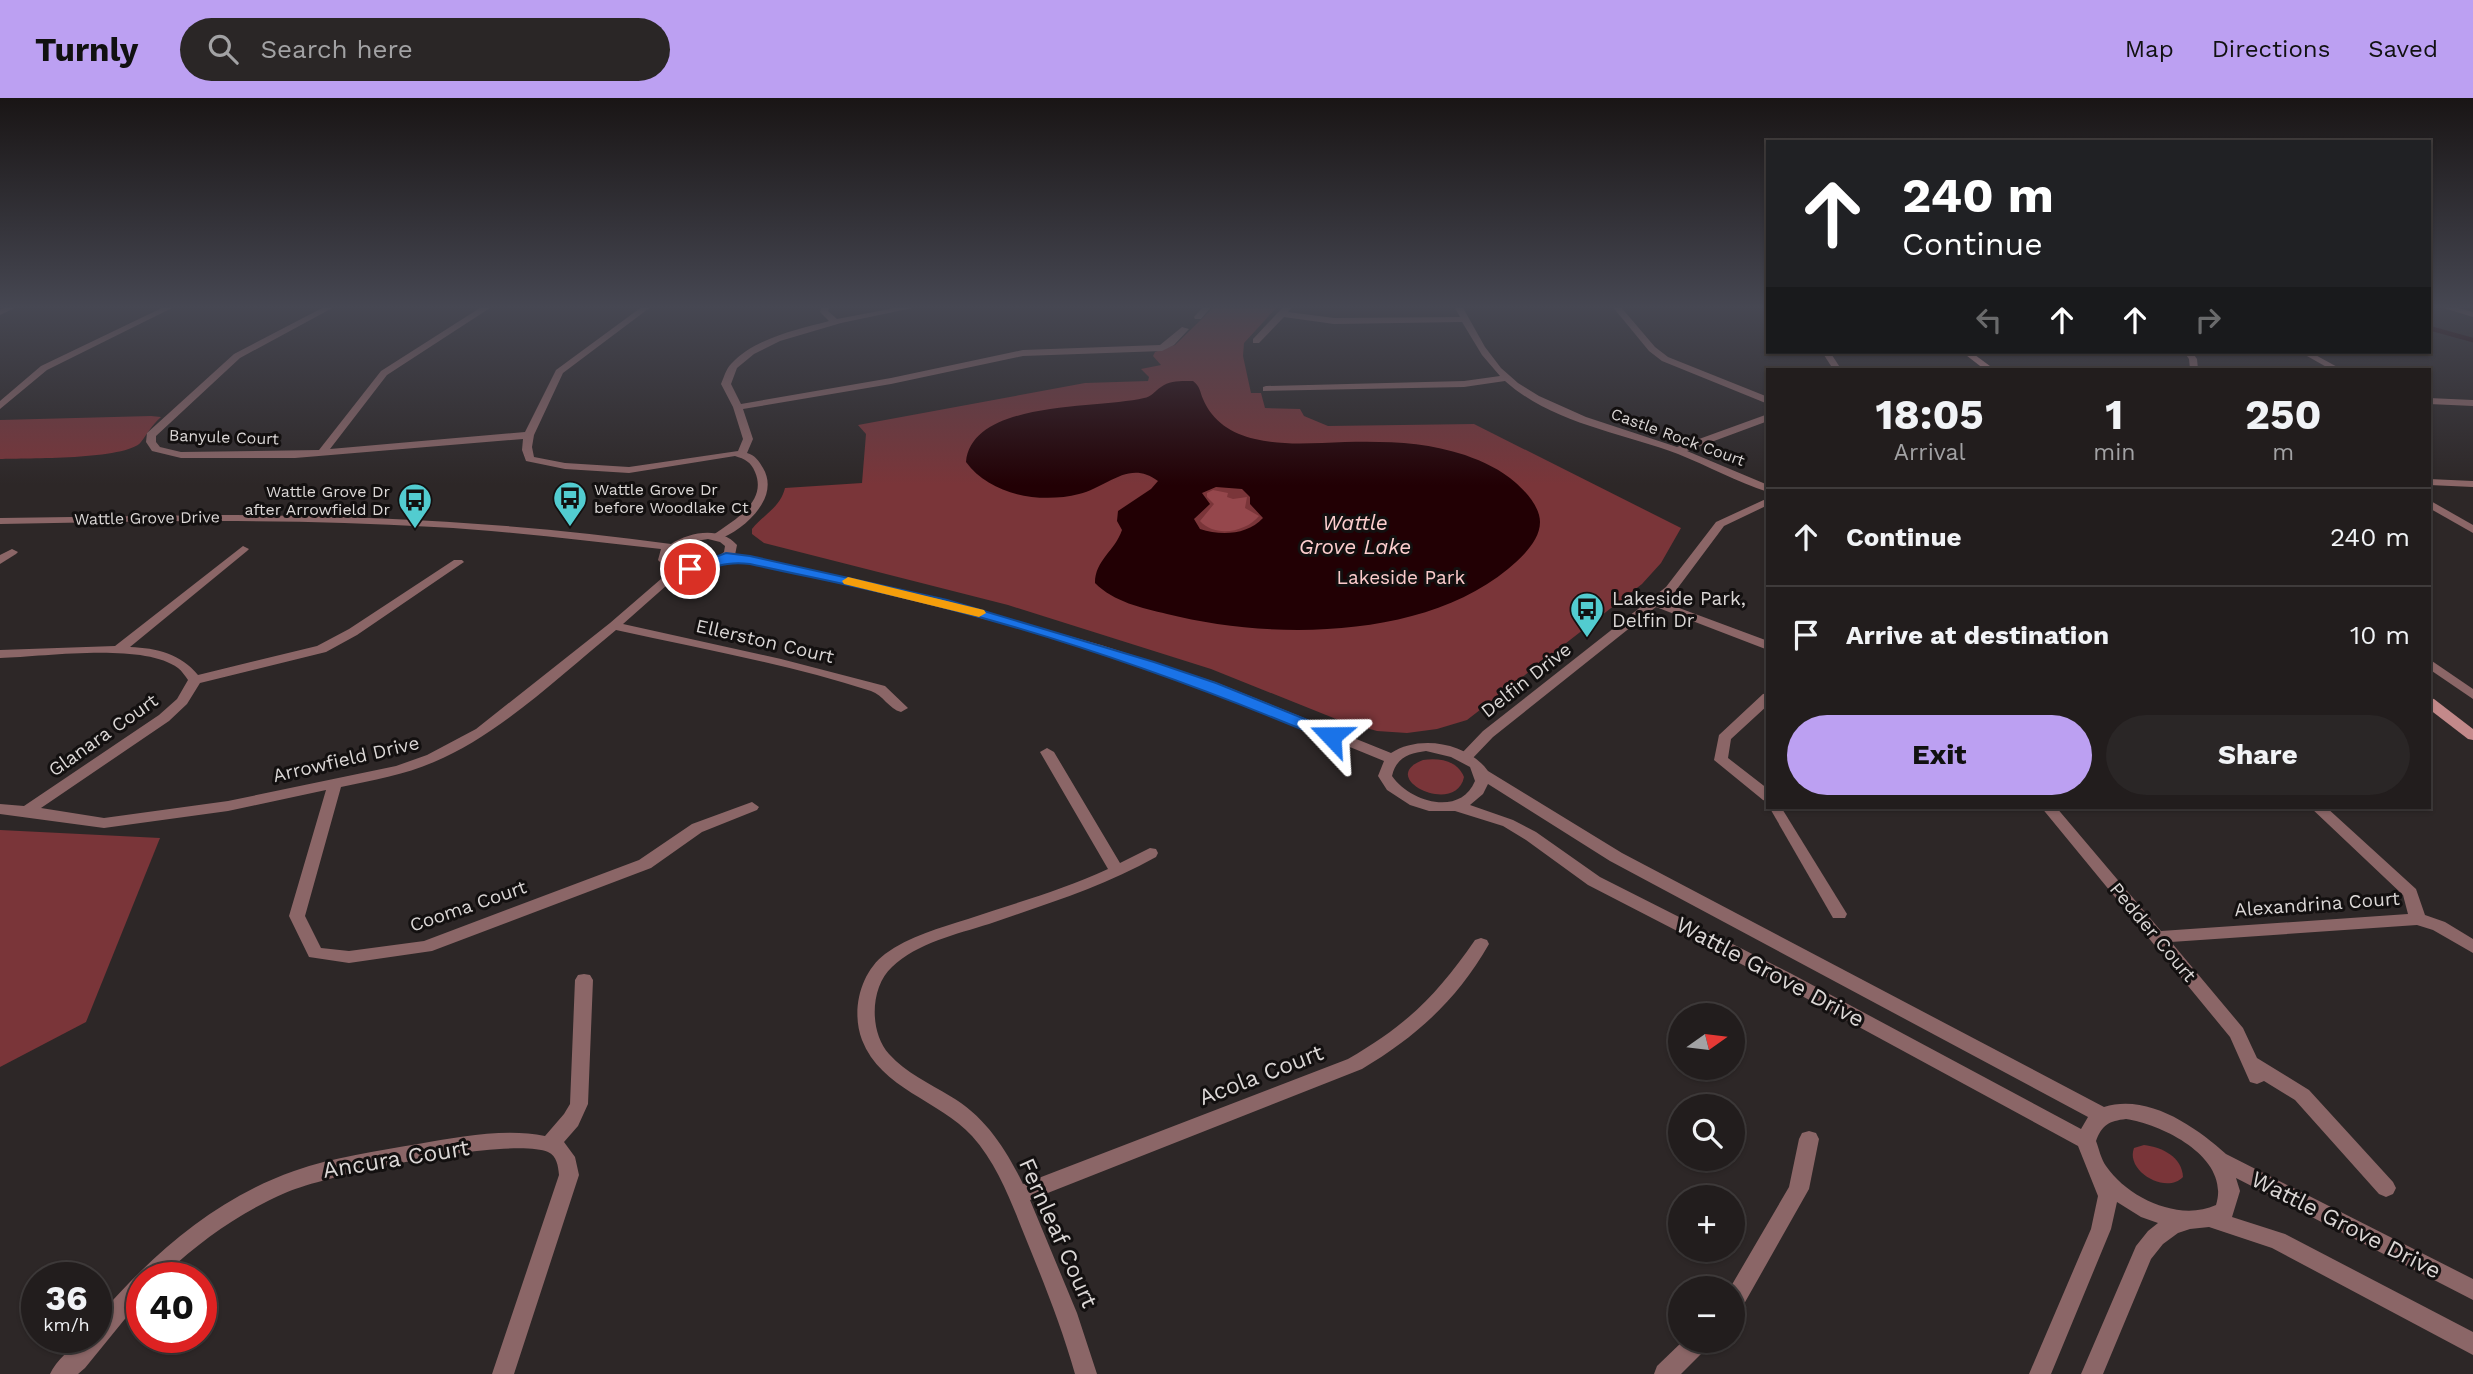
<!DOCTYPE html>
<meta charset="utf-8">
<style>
body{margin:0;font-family:"Work Sans",sans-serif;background:#2a2626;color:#f1f3f6;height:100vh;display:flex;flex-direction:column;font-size:26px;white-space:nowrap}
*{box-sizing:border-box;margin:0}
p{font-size:23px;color:#a2a2a4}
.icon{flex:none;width:38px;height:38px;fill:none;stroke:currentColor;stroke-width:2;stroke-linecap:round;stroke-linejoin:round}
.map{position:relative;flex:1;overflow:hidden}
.drawer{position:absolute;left:1766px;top:270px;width:665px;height:441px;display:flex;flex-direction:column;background:#221d1d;border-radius:0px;box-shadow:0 2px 5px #0004,0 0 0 2px #3f3b3b}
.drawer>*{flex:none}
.guide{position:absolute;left:1766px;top:42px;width:665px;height:214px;border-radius:0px;box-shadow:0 2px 5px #0004,0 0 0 2px #3f3b3b;background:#202124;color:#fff;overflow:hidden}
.needle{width:46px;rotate:76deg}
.buttons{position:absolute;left:1668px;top:905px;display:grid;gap:14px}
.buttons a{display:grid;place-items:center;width:77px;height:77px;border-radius:50%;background:#221d1d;box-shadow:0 2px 5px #0004,0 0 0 2px #3f3b3b;font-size:35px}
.speed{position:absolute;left:21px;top:1164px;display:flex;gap:14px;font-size:35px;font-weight:700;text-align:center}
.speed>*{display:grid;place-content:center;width:91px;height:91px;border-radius:50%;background:#221d1d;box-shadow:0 2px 5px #0004,0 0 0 2px #3f3b3b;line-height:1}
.speed small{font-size:18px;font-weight:400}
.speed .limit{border:10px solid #d22;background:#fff;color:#111}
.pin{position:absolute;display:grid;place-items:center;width:60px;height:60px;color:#fff;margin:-30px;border:4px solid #fff;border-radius:50%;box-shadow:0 2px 7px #0007}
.me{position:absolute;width:77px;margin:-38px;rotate:293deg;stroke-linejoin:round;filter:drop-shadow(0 0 5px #0008)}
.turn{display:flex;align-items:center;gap:24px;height:147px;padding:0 21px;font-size:32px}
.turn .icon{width:91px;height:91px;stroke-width:2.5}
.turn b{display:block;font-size:49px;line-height:60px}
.lanes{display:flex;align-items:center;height:66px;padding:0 21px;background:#0003;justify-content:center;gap:35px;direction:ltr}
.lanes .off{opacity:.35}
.eta{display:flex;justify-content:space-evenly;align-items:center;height:119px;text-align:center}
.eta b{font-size:42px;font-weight:700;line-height:49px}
.button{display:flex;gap:14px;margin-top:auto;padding:14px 21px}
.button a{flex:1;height:80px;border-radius:42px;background:#bca0f2;color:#111;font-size:28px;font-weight:700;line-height:80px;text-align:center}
.button a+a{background:#2a2626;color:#f1f3f6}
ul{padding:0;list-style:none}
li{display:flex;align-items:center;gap:21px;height:98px;padding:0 21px;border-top:2px solid #3f3b3b}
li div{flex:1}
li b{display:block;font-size:26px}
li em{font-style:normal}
header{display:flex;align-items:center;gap:42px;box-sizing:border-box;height:98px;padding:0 35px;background:#bca0f2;color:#111}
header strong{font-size:33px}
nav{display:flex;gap:38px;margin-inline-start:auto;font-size:24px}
.search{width:490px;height:63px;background:#2a2626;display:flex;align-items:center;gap:18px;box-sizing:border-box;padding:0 24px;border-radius:38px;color:#a2a2a4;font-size:26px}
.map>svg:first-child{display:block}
.green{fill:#7a3539}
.forest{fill:#95474c}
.water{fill:#220004;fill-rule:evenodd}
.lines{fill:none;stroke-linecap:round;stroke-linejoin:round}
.stream{stroke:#220004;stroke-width:4.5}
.minor{fill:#8b6667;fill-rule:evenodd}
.tertiary{fill:#8b6667;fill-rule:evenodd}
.secondary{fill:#c3898a;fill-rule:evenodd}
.route{fill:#1a73e8;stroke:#114b97;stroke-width:2}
.slow{fill:#f59e0b}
.labels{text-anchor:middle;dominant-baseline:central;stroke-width:6;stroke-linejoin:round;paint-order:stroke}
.far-street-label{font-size:16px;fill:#dbd7d6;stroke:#131010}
.far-poi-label{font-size:16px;fill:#dbd7d6;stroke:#131010;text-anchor:start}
.park-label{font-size:19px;fill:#fbcbcb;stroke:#131010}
.poi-label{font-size:19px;fill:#dbd7d6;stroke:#131010;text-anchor:start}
.street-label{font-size:19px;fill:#dbd7d6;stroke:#131010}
.water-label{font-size:21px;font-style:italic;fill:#fdcece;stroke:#131010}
.near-street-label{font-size:23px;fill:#dbd7d6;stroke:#131010}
</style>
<header>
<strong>Turnly</strong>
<div class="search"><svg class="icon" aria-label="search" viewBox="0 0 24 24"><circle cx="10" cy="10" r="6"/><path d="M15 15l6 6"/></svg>Search here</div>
<nav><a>Map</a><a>Directions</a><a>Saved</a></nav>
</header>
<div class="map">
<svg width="2473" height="1276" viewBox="0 0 2473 1276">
<rect width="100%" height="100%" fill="#2d2727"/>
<g class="green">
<path d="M1215,208H1278L1244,245L1243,258L1251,295H1261L1265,310L1300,311L1304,318L1328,328L1474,326L1681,430L1661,465L1642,486L1467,622L1437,631L1407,635L1377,633L1341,623L1211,571L1008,507L764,445L752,436V431C764,416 780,410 785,390L862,385L866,336L858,327L1085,285L1148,283L1149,279L1141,271L1161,267L1153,258L1155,254L1175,247Z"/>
<path d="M151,318L161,319C151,328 148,335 141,344C127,362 25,360 0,361V322Z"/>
<path d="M1423,662C1439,660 1457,662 1464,679C1456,719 1375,680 1423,662Z"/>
<polygon points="0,732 160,740 86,924 0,969"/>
<path d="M2144,1047C2162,1049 2182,1059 2183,1079C2166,1097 2125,1073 2134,1050Z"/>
</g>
<path class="forest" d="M1213,392L1228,395L1227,399L1233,401L1247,399L1245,410L1259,418C1246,434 1215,440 1200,423L1214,406L1207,399V395Z"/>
<path class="water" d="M1193,283C1200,288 1200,294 1203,301C1212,323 1232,336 1255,341C1284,348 1315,345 1345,344C1386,343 1426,344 1465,357C1484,364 1500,371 1516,385C1526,394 1540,409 1540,424C1540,443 1521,460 1508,471C1422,542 1270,542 1167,516C1142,510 1114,504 1095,485C1095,462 1115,453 1122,432L1117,423L1118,413L1151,391L1158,383C1129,361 1108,389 1079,396C1040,406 990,397 966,364C972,301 1100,311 1144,300C1151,299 1155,293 1161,289C1170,282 1182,283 1193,283ZM1216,389L1242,391L1250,399V406L1263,420C1247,437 1221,438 1200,431L1194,421L1210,406L1202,395Z"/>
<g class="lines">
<polyline class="stream" points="2429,230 2473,242"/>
<g class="minor">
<polygon points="8,208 19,208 0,217 0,212"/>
<polygon points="166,208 176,208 47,272 0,311 0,303 41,268"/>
<path d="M326,208H336L240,260L156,338V344L160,349L181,354L319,352L381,273L483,208H493L387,277L330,351L525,334L556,272L643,208H652L563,275L534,337L532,349L534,359L565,365L629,369L738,353L743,341L733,309L721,286C724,279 726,271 731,266C755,240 796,232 829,223L820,214L822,208H830L828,213L837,221L905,208H922L841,225L780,243L754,256L737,270L731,286L741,306L891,280L1023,252L1160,247L1182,229L1189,231L1174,247L1162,253L1023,258L891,286L743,311L753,341L747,355C755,357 759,363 763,370C781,400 743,433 717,442L711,439L713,437C733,423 768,404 755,374C751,364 745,361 735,358L629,375L565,371L526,363L522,352L523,341L295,360H181L152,353L146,344L147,335L234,256Z"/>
<polygon points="1204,208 1212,208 1201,221 1195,221 1194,219"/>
<path d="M1284,208H1293L1288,214L1334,220L1460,219L1454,208H1462L1485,249L1501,270L1518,285L1539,298L1586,319L1677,349L1768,316V323L1687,353L1768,387V394C1737,384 1708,368 1678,356C1621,335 1552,325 1505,283L1464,289L1263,293V289L1266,288L1464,283L1500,278L1482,257L1462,224L1334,226L1284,219L1259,245H1253V241Z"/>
<polygon points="1612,208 1620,208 1655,249 1668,259 1768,299 1768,306 1662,263 1649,253"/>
<polygon points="2437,208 2450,208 2473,214 2473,219"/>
<polygon points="1822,254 1830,254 1841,271 1833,271"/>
<polygon points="2300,254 2310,254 2341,271 2330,271"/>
<polygon points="2429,300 2473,302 2473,308 2429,306"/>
<polygon points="2429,381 2473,383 2473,389 2429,387"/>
<polygon points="1768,400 1768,407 1724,428 1674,495 1663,504 1768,543 1768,552 1656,509 1493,639 1471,662 1461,662 1459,659 1461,656 1483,633 1666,489 1716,424"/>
<polygon points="2429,402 2473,427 2473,435 2429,410"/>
<path d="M243,448L249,451L247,453L130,549C157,550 181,556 198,577L317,548L349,531L454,462H462L464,464L357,537L326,554L200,585L187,606L169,623L41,710L104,720L228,703L396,668L427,657L476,631L610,525L676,468H684V472L623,526L781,561L885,588L908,610L901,614C889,611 883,597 871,593C788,566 701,551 616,532C562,576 498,638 434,664C404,677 373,682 341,689L305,818L321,850L349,853L424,843L639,762L692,726L752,704L759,709L757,712L702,734L651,770L432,853L349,865L309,859L289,818L326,692L228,713L104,730L0,716V706L24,708L159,617L177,601L188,582C185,578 182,573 178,570C143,544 43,559 0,560V552L115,548Z"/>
<polygon points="12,451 18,454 16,456 0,466 0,457"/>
<polygon points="2429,561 2473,591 2473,601 2429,571"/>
<polygon points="1768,595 1768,607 1731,641 1728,660 1768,691 1768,704 1763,702 1714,662 1719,637 1763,596"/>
<path d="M1047,650L1054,654L1120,765L1150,750L1156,751L1158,755L1156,759C1103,789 1046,806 989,826C957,836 917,845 892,869C870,889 869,934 889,956C906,975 929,985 950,998C985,1018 1006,1051 1023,1086L1348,961C1407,927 1437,897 1475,842L1481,840L1487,842L1489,846C1457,902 1417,938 1362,971L1030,1102L1077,1215L1097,1276H1075C1062,1230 1044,1185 1026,1141C1012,1106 998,1067 972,1038C939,1002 881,991 862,942C851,913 860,875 885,856C909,838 940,830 968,821C1015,805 1063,792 1108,771L1040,654Z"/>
<polygon points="1768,707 1781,709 1847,816 1845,820 1833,820"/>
<polygon points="2041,709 2056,709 2161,833 2408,816 2403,797 2310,709 2326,709 2416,791 2425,817 2445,824 2473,841 2473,855 2433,832 2417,827 2171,844 2243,930 2257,960 2309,992 2393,1084 2396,1090 2393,1096 2386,1099 2379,1096 2295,1002 2264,983 2257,986 2250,984 2230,939"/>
<path d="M584,876L590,877L593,882L588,1006L578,1028L564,1044L575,1059L579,1077L514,1276H492L559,1077C558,1068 557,1058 548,1054C511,1038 324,1077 285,1095C239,1115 197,1145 161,1180H142V1200L85,1270L78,1276H50C56,1262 72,1251 81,1239H96V1221C151,1158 212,1102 294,1073C334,1059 377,1053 418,1046C459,1039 505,1030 545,1038L564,1016L570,1006L575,882L578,877Z"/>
<polygon points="1809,1033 1816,1035 1819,1041 1809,1091 1740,1213 1732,1216 1732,1190 1730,1190 1789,1089 1799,1041 1802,1035"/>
<polygon points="1684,1242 1711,1242 1708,1249 1681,1276 1654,1276 1657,1268"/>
</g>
<g class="tertiary">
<polygon points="2184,254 2192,254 2197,261 2198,271 2190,271 2189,261"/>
<path d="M216,417C368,417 519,425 671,446C690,434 720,428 737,447L735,457L925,498L1101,547L1215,584L1391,655C1420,636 1468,645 1488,673L1622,755L2104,1009C2148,995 2196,1029 2226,1056L2473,1181V1202L2236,1080L2240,1093L2232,1119L2285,1136L2473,1234V1257L2272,1150L2209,1129L2190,1131L2178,1135L2163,1146L2151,1161L2103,1276H2081L2136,1148L2148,1133L2158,1125L2141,1119L2117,1104L2111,1131L2051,1276H2029L2091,1131L2098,1098L2078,1048L1778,885L1588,787L1526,742L1503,728L1455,713H1429L1410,707L1387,692L1378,678L1384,663C1306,632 1230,598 1151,571C1020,526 885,495 750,465L727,463L711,471L688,475L675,473L660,464L658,462L661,451C586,443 510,433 434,429C290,420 145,423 0,426V420ZM708,441L720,444L725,448L724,454C709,466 687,474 670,461L671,456L690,444ZM1426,653L1451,659L1470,669L1475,683C1460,719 1410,704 1392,678C1396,660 1409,655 1426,653ZM1488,686L1610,763L2088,1019L2081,1031L1790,875L1600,779L1536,734L1513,722L1470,707L1483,696ZM2126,1021C2164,1027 2231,1060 2216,1107C2179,1124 2128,1100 2106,1068C2101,1061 2099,1051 2096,1043C2102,1027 2109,1023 2126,1021Z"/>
</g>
<g class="secondary">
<polygon points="1962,254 1971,254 1994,271 1984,271"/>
<polygon points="2429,600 2434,601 2473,631 2473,642 2468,641 2429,611"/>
</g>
</g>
<linearGradient id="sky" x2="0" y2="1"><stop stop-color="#191515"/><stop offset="0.54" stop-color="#464752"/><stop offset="1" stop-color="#464752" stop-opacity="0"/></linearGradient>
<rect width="2473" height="387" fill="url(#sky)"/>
<path class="route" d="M726,455L750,458L947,502L1154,564L1216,585L1337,634L1339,638L1331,642L1325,641C1199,588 1070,542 938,508C876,492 813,480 750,466C724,463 715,470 690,475L683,471Z"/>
<polygon class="slow" points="848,479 984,512 986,515 979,519 844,486 842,483"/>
<defs>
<g id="bus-pin" transform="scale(1.75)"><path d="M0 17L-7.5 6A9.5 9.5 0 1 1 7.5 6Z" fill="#52ccd0" stroke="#131010"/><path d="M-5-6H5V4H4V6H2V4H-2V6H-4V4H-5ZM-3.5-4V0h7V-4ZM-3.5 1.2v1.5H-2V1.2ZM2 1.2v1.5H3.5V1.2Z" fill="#111"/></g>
</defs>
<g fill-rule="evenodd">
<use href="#bus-pin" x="570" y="400"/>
<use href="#bus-pin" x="415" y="402"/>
<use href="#bus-pin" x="1587" y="511"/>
</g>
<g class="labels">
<g class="far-street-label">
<text transform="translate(224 339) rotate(2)">Banyule Court</text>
<text transform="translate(1678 339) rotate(20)">Castle Rock Court</text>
<text transform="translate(147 420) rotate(-1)">Wattle Grove Drive</text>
</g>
<g class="far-poi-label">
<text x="594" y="391">Wattle Grove Dr<tspan x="594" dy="18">before Woodlake Ct</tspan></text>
<text x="390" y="393" text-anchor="end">Wattle Grove Dr<tspan x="390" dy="18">after Arrowfield Dr</tspan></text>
</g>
<g class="park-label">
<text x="1401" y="479">Lakeside Park</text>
</g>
<g class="poi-label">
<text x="1612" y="500">Lakeside Park,<tspan x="1612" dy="22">Delfin Dr</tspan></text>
</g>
<g class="street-label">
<text transform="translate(765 543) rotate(13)">Ellerston Court</text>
<text transform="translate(1526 582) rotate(-38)">Delfin Drive</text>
<text transform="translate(103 637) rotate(-35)">Glanara Court</text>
<text transform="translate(346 661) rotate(-13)">Arrowfield Drive</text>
<text transform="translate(2317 806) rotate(-4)">Alexandrina Court</text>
<text transform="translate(468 808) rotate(-19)">Cooma Court</text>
<text transform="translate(2153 834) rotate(50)">Pedder Court</text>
</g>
<g class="water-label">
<text x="1355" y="424">Wattle<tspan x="1355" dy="24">Grove Lake</tspan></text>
</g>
<g class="near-street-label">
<text transform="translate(1770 874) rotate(28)">Wattle Grove Drive</text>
<text transform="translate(1261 977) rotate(-21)">Acola Court</text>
<text transform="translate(396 1061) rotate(-9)">Ancura Court</text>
<text transform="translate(2346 1127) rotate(27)">Wattle Grove Drive</text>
<text transform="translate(1058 1135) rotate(66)">Fernleaf Court</text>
</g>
</g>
</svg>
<div class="buttons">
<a><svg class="needle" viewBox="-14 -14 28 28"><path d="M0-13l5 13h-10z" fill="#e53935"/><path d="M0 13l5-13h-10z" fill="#a2a2a4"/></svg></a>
<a><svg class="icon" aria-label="search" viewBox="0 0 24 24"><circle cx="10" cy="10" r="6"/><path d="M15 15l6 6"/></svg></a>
<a>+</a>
<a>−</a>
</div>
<div class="speed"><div>36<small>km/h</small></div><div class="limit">40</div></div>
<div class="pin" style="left:690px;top:471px;background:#d93025"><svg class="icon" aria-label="arrive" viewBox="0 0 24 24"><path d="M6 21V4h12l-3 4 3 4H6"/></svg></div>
<svg class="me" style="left:1331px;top:638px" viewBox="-20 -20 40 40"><path d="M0-17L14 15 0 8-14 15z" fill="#1a73e8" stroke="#fff" stroke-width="4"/></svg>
<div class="guide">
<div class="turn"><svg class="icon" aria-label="ahead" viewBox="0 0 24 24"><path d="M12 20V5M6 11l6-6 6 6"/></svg><div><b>240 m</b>Continue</div></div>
<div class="lanes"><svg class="icon off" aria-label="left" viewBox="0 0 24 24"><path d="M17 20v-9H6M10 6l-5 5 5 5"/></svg><svg class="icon" aria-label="ahead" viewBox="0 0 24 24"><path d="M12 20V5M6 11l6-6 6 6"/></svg><svg class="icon" aria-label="ahead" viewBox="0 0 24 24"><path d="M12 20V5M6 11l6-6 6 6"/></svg><svg class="icon off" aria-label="right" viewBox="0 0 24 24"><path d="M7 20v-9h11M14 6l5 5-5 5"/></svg></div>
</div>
<section class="drawer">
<div class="eta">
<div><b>18:05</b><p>Arrival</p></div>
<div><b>1</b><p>min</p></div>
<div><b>250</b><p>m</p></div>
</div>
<ul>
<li><svg class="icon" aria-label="ahead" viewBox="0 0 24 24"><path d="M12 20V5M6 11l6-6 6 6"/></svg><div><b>Continue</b></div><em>240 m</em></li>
<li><svg class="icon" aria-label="arrive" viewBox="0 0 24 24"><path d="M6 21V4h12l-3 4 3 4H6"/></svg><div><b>Arrive at destination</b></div><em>10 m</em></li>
</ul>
<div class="button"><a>Exit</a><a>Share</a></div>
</section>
</div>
